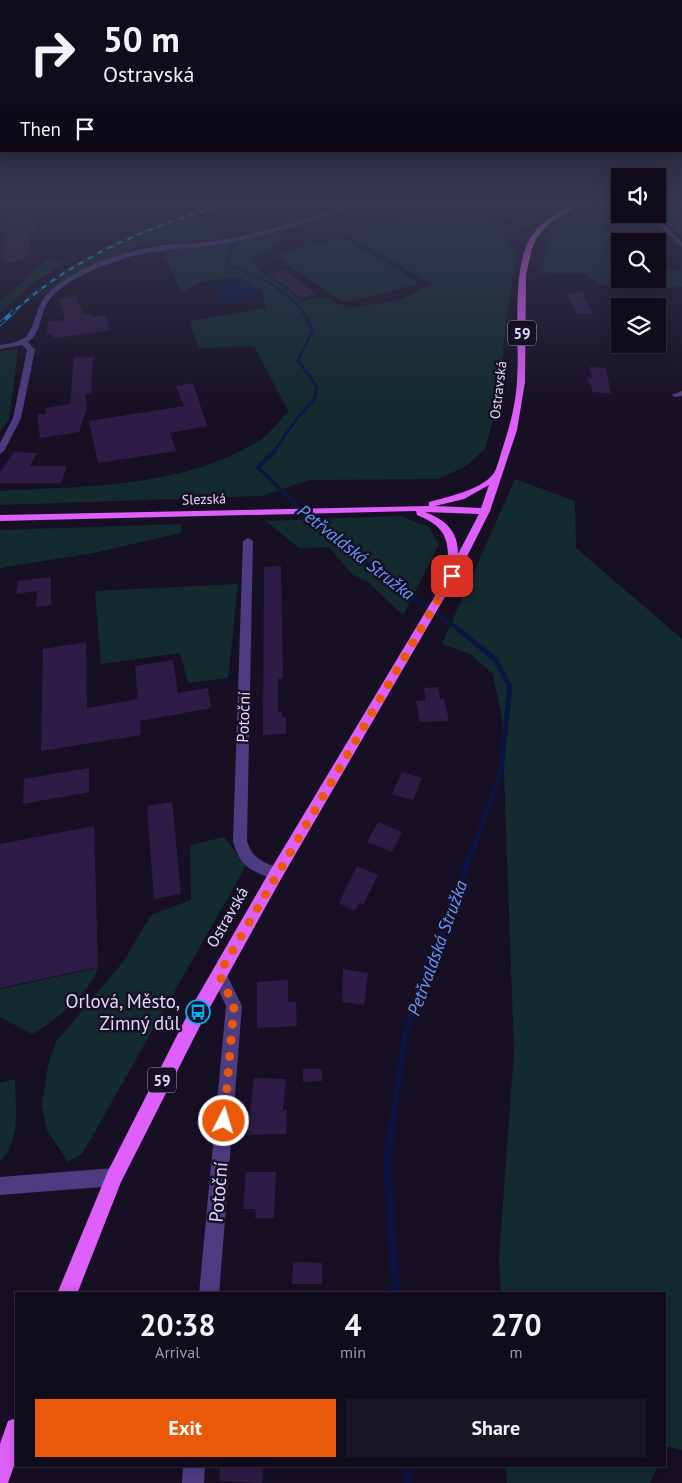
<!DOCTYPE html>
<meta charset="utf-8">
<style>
body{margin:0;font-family:"PT Sans",sans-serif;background:#1a1525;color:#f1f3f6;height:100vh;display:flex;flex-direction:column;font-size:19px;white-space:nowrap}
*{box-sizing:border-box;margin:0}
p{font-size:16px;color:#9c9ba3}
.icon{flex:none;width:28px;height:28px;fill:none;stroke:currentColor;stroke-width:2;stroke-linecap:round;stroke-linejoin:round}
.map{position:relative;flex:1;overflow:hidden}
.sheet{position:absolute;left:15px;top:1292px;width:651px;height:175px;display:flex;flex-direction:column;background:#110c1c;border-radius:0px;box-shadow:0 2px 12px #0003,0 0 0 1px #302c3b}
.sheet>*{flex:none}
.top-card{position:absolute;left:0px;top:0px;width:682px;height:152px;box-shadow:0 2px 12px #0003,0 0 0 1px #302c3b;background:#110c1c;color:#f1f3f6;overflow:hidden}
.buttons{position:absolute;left:611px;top:168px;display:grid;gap:10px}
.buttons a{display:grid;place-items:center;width:55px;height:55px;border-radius:0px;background:#110c1c;box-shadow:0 2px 12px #0003,0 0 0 1px #302c3b;font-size:25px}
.pin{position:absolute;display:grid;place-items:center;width:42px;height:42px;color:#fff;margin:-21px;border-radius:10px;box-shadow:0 2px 8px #0006}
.me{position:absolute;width:55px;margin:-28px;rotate:5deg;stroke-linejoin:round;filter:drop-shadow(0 0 4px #0008)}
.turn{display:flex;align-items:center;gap:18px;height:105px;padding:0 20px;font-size:22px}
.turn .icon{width:65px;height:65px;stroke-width:2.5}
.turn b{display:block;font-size:35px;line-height:42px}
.then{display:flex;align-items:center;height:48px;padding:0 20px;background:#0003;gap:10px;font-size:19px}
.eta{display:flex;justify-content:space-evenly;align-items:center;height:85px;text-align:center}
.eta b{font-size:30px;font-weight:700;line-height:35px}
.cta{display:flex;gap:10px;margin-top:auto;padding:10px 20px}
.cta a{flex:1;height:58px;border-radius:0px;background:#ea580c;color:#fff;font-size:20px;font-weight:700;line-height:58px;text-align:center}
.cta a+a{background:#1a1525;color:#f1f3f6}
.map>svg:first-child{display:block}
.green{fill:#132a2f}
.water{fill:#0c1542}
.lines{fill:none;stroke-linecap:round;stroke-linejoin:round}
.stream-far5{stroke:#0c1542;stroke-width:2.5}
.stream-far4{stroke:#0c1542;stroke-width:3}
.stream-far3{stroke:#0c1542;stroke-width:4}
.stream-far2{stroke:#0c1542;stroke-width:5}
.stream-far1{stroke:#0c1542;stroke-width:6}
.stream{stroke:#0c1542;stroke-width:8}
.building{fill:#2d1c45}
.minor{fill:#4d3c82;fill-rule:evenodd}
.major{fill:#df5ffa;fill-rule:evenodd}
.rail-far1-casing{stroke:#07b0f7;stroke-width:2.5}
.rail-casing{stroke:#07b0f7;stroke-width:4}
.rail-far1{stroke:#171025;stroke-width:2;stroke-dasharray:5.5;stroke-linecap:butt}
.rail{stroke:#171025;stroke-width:2.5;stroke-dasharray:7;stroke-linecap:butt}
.route{stroke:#ea580c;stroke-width:9;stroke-dasharray:0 16.2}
.labels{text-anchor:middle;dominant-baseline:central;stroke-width:5;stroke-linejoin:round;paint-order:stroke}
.far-street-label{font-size:14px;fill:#e2d5fe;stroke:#171025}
.shield{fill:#171025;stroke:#a59abd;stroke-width:1}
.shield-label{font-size:15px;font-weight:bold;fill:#e2d5fe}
.street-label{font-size:16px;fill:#e2d5fe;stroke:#171025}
.water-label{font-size:18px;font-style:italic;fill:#6698fa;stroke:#171025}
.near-poi-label{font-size:19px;fill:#e2d5fe;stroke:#171025;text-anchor:end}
.near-street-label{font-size:19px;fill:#e2d5fe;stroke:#171025}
</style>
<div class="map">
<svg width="682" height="1483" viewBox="0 0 682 1483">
<rect width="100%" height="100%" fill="#171025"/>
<g class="green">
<polygon points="486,202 557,202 528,228 493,213"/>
<path d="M597,202H620V214H605L603,225L611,234L632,241H620V279H658V268L682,271V287L599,285L587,274L539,273C554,232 552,218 597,202Z"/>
<polygon points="658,202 682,202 682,237 656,214"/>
<path d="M450,210L485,220L517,251L506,323L498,403L485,449L466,466L438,479L310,480L262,496L0,505V491C87,486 182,488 259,441C270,434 279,421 288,411L254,346L198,348L190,321L266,308L262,290L237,277L200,282L182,294L162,251L243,241L276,233L285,235L278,243L252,259L260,271L303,301L323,297L349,308L400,300L432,284L343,233Z"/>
<path d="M192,216L224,236C195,243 165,240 136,248C100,259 65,280 32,299L91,258Z"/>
<polygon points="343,238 420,283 345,303 273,255"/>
<polygon points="46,260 65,262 33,283 0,313 0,302"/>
<polygon points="18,350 9,419 0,432 0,351"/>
<polygon points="515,479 575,501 576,548 682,639 682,1450 666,1446 665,1449 665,1294 501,1294 499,1258 514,1052 502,718 493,674 470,654 442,644"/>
<polygon points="401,516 429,527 439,545 403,615 368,582 353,575 329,547 299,548 266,521"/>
<polygon points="182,524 181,533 93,553 0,568 0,530"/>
<polygon points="238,584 228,678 188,683 180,653 101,664 95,591"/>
<polygon points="224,837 246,866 82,1154 68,1162 47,1130 42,1105 48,1065 56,1042 123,962 151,915 191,900 190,845"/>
<path d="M98,968C92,991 53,1023 32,1034L0,1017V989Z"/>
<path d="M15,1079C15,1109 22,1139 0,1162V1083Z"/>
<polygon points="506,1466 658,1466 650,1483 507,1483"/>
</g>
<polygon class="water" points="236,281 253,286 259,297 223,306 219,302 212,283"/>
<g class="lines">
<polyline class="stream-far5" points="199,221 233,245 227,263 273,285 289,297 304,313"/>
<polyline class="stream-far4" points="273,453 298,417 314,400 317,387 298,360 313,330 303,312"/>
<path class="stream-far3" d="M274,452L258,467C317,530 388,582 460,630"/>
<polyline class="stream-far2" points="458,629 495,659 510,686 501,772 472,852"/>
<polyline class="stream-far1" points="391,1131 405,1036 472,851"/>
<g class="stream">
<polyline points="391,1130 387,1159 396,1294"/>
<polyline points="407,1466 408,1483"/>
</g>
</g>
<g class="building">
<polygon points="35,217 35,233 30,233 29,254 21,261 3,263 7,219"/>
<polygon points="634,221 648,235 623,235 611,222"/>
<polygon points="284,270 317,294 301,298 268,274"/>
<polygon points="582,292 593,314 577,314 567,294"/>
<polygon points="76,295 83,314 92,313 93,317 106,315 110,330 52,339 53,334 47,334 48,322 65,320 59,299"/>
<polygon points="93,357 91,393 85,395 87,408 79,432 40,438 37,414 46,414 45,408 70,404 74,358"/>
<polygon points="588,367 606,368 611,394 593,392 587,378 593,378"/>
<polygon points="193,383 207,426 170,433 176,451 98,463 89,421 184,406 176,386"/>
<polygon points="14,452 37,453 30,466 67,466 61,483 0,483 0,473"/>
<polygon points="281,566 283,678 278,679 278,712 282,712 282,717 286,717 286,734 263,735 264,567"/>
<polygon points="51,577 51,605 36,607 37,591 16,594 18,581"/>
<polygon points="86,642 87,708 138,699 135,666 173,660 178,693 208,688 211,708 140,721 141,735 41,751 43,649"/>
<polygon points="438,687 440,699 444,699 449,721 420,722 416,701 426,700 424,688"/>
<polygon points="89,768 89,792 23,804 24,779"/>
<polygon points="402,772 422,778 413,800 392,794"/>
<polygon points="172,802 181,894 154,899 147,806"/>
<polygon points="378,822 402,832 392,852 367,842"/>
<polygon points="94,826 98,967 0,988 0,844"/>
<polygon points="357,866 378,875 363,905 359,903 355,911 339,903"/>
<polygon points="343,969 368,973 364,1005 342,1002"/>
<polygon points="288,980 288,1002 296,1001 297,1026 257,1028 257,982"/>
<polygon points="303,1069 322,1069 322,1081 303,1082"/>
<polygon points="254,1078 286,1079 283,1110 287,1110 286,1134 247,1135"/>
<polygon points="246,1172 276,1172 274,1218 255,1218 256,1209 243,1209"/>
<polygon points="293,1262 322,1263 322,1284 292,1284"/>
<polygon points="220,1466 263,1466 262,1483 219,1481"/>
</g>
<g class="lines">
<g class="minor">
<path d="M353,202H360C348,210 331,214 318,218C287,229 255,238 222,244C183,250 149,248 111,263C90,271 60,283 47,303C40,315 41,334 28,342L35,350L21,418L4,451L0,454V443L13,418L27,350L22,345L0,349V345L13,343L26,337C37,323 35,305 50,291C78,267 122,251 158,246C180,243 203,244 226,239C269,231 311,218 353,202Z"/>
<polygon points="646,214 652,214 682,242 682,247"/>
<polygon points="682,391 682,396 675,397 671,395"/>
<path d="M248,538L253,541L247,841C252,859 265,863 281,869L283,874L281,879L276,880C252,871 240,868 233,841L243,541Z"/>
<polygon points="219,966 224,969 242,1006 219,1294 199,1294 226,1006 211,974 214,969"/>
<polygon points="114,1168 120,1171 123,1177 120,1183 114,1186 0,1195 0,1177"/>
<polygon points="183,1466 205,1466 204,1483 182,1483"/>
</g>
<g class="major">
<path d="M576,202H582L548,224L536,239L532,249L526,275L525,382L517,430L490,511L457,576L281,879L204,1018L121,1182L77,1294H57L108,1171L192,1006L271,869L447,576C449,570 448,563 448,556C448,532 438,524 417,515L416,511L0,521V515L429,506V502C447,497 482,490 494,473C498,466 500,455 503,447C510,426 516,403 517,380C520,340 511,276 529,240C539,222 559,212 576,202ZM489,485L481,508L435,506L464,499ZM425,512L479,514L458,554C458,531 446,520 425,512Z"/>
<polygon points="16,1418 16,1460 8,1483 0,1483 0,1444 8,1421"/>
</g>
<g class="rail-far1-casing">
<path id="rail-far1" d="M12,313C74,256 152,225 233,202"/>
</g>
<g class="rail-casing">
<polyline id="rail" points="0,324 13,312"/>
</g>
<use href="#rail-far1" class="rail-far1"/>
<use href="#rail" class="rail"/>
</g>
<linearGradient id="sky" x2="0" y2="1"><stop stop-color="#0d0914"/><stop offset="0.49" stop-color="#363751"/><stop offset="1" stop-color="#363751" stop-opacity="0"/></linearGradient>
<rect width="682" height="409" fill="url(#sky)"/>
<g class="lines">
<polyline class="route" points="224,1121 234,1006 219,974 452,576"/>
</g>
<defs>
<g id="bus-ring" transform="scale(1.25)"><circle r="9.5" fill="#171025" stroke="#07b0f7" stroke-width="1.5"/><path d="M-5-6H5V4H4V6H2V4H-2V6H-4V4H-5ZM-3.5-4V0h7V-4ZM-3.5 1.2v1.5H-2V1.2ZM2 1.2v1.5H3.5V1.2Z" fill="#07b0f7"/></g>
</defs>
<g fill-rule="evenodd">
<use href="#bus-ring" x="198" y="1012"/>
</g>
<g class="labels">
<g class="far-street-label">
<text transform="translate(498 390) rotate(-83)">Ostravská</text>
<text transform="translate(204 499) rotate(-2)">Slezská</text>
</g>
<g class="shield">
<rect x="508" y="320.5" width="28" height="25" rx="4"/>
<rect x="148" y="1067.5" width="28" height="25" rx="4"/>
</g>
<g class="shield-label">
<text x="522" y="333">59</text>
<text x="162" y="1080">59</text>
</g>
<g class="street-label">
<text transform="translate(243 717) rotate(-88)">Potoční</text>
<text transform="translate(227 917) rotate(-60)">Ostravská</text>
</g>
<g class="water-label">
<text transform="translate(356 552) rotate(38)">Petřvaldská Stružka</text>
<text transform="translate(437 948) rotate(-70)">Petřvaldská Stružka</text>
</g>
<g class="near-poi-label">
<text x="180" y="1001">Orlová, Město,<tspan x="180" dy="22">Zimný důl</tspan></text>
</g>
<g class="near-street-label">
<text transform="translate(218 1192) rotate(-85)">Potoční</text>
</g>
</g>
</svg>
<div class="buttons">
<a><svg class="icon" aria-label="sound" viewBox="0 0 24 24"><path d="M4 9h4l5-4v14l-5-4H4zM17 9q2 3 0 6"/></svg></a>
<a><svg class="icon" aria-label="search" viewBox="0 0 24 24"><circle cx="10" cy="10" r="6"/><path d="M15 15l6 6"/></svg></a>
<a><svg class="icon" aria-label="layers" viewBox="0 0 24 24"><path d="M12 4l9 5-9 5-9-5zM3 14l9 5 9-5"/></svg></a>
</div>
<div class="pin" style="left:452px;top:576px;background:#d93025"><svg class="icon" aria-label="arrive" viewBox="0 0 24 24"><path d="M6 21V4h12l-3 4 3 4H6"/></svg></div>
<svg class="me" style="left:224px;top:1121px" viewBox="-20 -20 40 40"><circle r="17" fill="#ea580c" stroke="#fff" stroke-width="3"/><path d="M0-11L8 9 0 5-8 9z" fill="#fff"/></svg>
<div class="top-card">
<div class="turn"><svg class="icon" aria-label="right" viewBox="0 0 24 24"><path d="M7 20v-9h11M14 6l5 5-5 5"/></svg><div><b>50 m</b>Ostravská</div></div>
<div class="then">Then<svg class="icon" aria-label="arrive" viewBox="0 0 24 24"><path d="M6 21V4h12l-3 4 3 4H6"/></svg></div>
</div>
<section class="sheet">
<div class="eta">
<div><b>20:38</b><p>Arrival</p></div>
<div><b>4</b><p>min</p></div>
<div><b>270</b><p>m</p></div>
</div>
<div class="cta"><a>Exit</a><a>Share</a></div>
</section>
</div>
